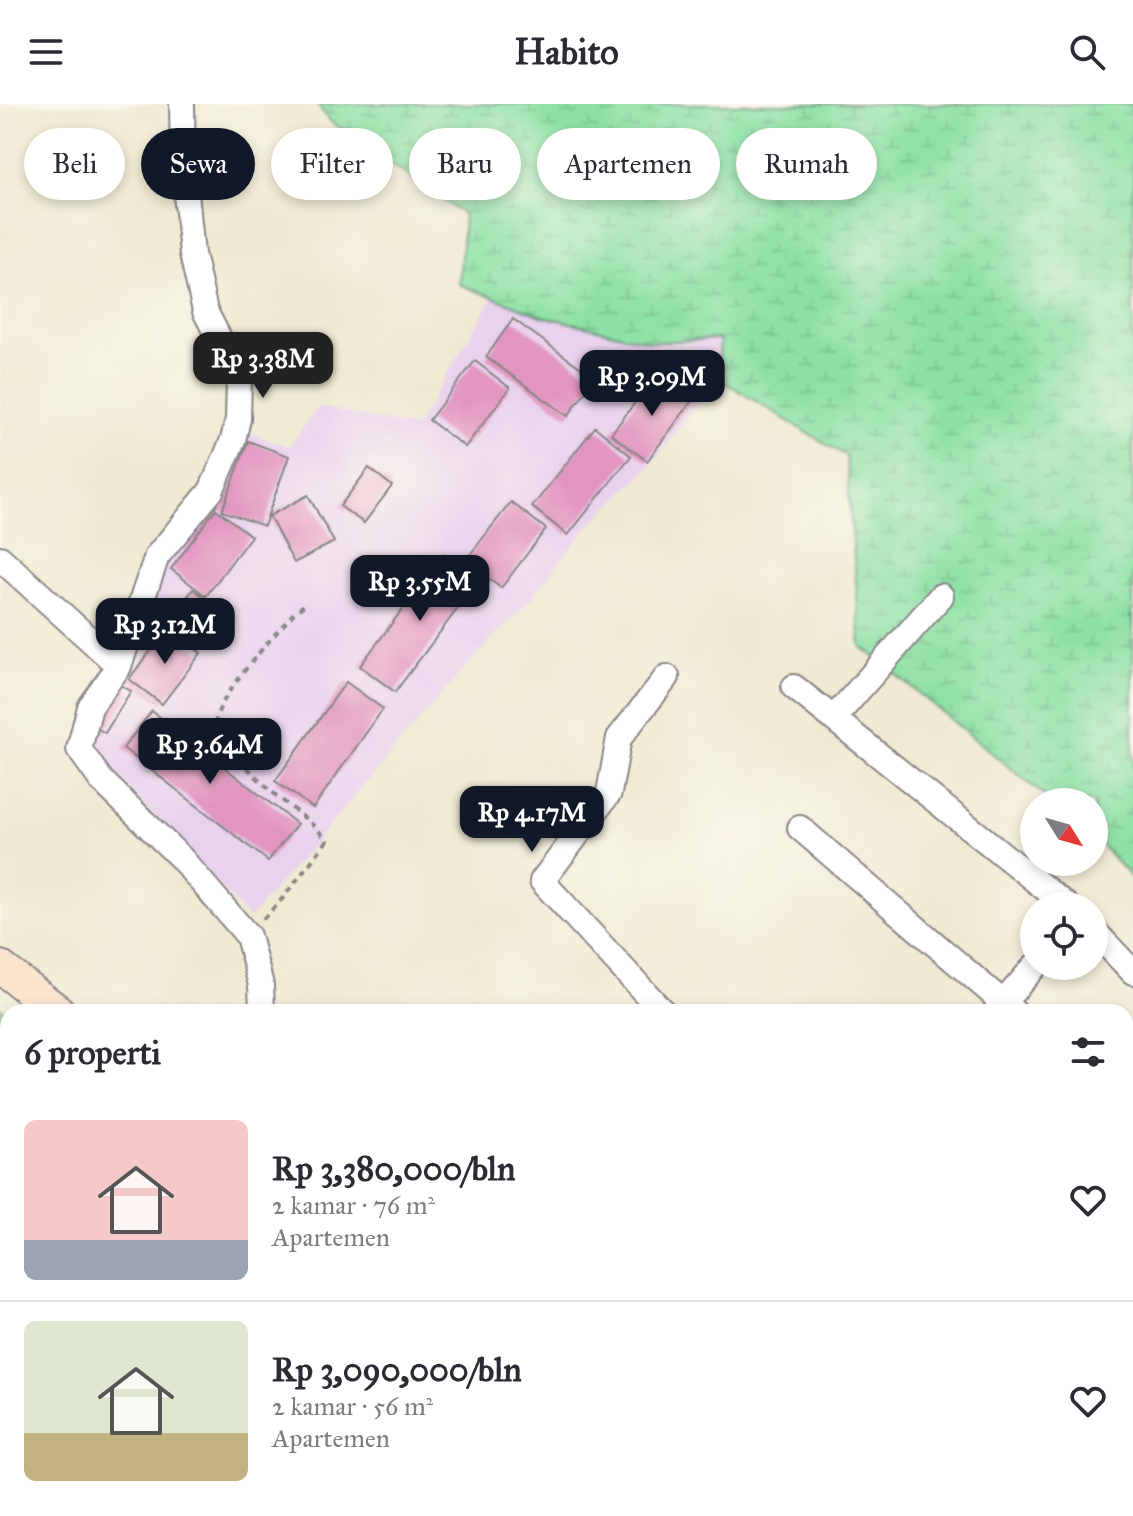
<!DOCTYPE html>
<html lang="id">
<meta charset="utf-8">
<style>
body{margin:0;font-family:"IM FELL Great Primer",serif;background:#f7f7f7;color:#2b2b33;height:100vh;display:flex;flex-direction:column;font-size:30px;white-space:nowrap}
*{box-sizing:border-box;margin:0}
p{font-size:26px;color:#7c7c81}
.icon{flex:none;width:44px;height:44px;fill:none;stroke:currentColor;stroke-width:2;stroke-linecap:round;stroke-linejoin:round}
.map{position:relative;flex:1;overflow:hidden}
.panel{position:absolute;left:0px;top:900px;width:1134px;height:512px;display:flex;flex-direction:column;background:#fff;border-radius:24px 24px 0 0;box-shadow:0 4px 12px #0003}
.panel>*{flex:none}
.hud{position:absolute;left:24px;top:24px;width:1086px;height:72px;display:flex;gap:16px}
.needle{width:52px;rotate:127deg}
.controls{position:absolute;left:1020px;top:684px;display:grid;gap:16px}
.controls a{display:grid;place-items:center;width:88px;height:88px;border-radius:50%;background:#fff;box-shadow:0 4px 12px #0003;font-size:40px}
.price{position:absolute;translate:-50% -68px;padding:0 18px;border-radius:16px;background:#111827;color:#fff;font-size:26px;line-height:52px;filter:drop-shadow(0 2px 4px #0008)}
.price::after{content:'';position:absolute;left:50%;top:48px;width:24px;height:18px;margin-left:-12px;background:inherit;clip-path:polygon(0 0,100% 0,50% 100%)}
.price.current{background:#222;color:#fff}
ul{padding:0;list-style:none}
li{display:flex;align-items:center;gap:24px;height:200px;padding:0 24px}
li+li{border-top:2px solid #e1e1e2}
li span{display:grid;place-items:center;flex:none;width:224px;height:160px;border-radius:12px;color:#555}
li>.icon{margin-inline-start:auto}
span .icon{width:96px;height:96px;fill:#fffc;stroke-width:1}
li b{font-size:34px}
h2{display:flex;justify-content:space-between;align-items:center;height:96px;padding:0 24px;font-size:34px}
.tag{padding:0 28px;border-radius:36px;background:#fff;box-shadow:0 4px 12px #0003;font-size:28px;line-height:72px}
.tag.current{background:#111827;color:#fff}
header{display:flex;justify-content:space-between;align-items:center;height:104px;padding:0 24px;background:#fff;font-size:36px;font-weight:700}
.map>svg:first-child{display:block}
.built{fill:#e9d2ee}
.wetland{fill:url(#wetland-marsh);stroke:#578270;stroke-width:2}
.building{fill:#e295bf}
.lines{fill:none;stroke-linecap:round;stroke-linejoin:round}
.street-casing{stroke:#888686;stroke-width:28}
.secondary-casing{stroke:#888686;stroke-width:36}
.path{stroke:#888686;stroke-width:4;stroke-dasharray:6 6;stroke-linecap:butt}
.street{stroke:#fff;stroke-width:24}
.secondary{stroke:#fbe5cf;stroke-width:32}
</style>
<header><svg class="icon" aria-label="menu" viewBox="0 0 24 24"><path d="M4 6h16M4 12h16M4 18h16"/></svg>Habito<svg class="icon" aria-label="search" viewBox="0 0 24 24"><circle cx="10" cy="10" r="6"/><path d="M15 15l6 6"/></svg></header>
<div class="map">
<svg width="1133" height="1412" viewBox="0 0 1133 1412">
<defs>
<pattern id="wetland-marsh" width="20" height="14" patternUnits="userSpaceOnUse" patternTransform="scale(2)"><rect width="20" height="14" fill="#8ce1a4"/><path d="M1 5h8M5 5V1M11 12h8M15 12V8" fill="none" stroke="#78c18e"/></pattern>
</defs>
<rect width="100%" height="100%" fill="#fbf7ec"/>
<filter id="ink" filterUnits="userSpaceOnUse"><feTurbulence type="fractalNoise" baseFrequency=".0125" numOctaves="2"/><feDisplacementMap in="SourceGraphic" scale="16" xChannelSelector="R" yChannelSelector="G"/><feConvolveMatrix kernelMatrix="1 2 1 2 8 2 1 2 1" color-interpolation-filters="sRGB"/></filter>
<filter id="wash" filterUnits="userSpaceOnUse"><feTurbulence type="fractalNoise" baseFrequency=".006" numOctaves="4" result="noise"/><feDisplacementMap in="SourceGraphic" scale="32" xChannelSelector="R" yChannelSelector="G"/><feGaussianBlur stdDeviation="1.8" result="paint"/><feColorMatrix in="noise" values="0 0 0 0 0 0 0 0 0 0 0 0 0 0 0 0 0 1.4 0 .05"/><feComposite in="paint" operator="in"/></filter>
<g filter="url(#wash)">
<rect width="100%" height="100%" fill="#efead1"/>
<!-- built -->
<path class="built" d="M493,193l49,19 110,26 68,-3 -2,39 -66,86 -69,69 -57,71 -62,65 -215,250 -161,-174 9,-36 70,-148 80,-130 42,16 29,-40 97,21z"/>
<!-- wetland -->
<g class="wetland">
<path d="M317,0h816v776l-39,-43v-35h-42l-191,-156 -15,-190 -128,-78 2,-39 -68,3 -110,-26 -83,-32 5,-69 -134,-94z"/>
<path d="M0,903l8,7v494h270l6,8h-284z"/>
</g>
<g id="blocks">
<!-- building -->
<g class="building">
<path d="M513,215l82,59 -27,38 -82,-59z"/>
<path d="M475,257l35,27 -45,59 -36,-27z"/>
<path d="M657,270l35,27 -45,60 -36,-27z"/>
<path d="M595,323l36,29 -63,79 -36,-28z"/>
<path d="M248,337l41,15 -25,70 -42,-15z"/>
<path d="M369,364l23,18 -28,37 -24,-17z"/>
<path d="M308,391l26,47 -40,21 -25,-47z"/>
<path d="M511,398l35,27 -45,59 -36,-27z"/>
<path d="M216,405l35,27 -45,60 -35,-27z"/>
<path d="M444,450l35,26 -84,112 -35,-26z"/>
<path d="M193,485l34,25 -23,33 -34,-25z"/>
<path d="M168,524l33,25 -39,51 -33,-25z"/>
<path d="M346,578l37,27 -70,99 -38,-27z"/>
<path d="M119,580l12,7 -26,42 -12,-7z"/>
<path d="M152,607l145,113 -29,37 -145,-113z"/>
</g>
</g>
</g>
<g filter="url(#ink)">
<use href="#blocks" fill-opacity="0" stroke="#888686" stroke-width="2"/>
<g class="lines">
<!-- street casing -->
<g class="street-casing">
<g id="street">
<path d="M182,0l1,59 9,91 13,57 34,66 -1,42 -5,21 -22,51 -54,65 -38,110 -29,41 -11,42 22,31 80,78 67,78 13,49 1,27"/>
<path d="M0,454l119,108"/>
<path d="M794,583l273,219"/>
<path d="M834,614l107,-122"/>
<path d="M800,724l214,184"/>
<path d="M1094,827l39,41"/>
<path d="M663,908l-121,-131 67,-88 10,-55 48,-61"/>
<path d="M995,908l40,-46"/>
<path d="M287,1404l7,8"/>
<path d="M139,1412l9,-8"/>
<path d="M1004,1412l4,-8"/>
</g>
</g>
<!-- secondary casing -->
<g class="secondary-casing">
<g id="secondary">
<path d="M0,863l59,45"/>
<path d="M1126,1243l7,5"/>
</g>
</g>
<!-- path -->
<path class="path" d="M263,815l20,-21 44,-57c-13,-19 -33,-30 -50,-45 -12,-9 -57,-55 -61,-68 -8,-23 61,-95 77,-114l11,-9"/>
<!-- street -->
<use href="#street" class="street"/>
<!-- secondary -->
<use href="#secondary" class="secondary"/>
</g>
</g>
</svg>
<div class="controls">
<a><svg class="needle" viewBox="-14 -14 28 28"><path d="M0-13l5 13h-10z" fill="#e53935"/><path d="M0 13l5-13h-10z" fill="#7c7c81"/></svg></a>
<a><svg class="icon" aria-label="locate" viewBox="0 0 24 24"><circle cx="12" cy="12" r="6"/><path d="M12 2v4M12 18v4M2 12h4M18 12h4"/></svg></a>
</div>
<b class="price current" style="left:263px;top:296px">Rp 3.38M</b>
<b class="price" style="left:652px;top:314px">Rp 3.09M</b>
<b class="price" style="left:420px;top:519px">Rp 3.55M</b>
<b class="price" style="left:165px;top:562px">Rp 3.12M</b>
<b class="price" style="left:210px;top:682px">Rp 3.64M</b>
<b class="price" style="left:532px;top:750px">Rp 4.17M</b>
<div class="hud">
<a class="tag">Beli</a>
<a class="tag current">Sewa</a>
<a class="tag">Filter</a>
<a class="tag">Baru</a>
<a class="tag">Apartemen</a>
<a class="tag">Rumah</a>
</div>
<section class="panel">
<h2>6 properti<svg class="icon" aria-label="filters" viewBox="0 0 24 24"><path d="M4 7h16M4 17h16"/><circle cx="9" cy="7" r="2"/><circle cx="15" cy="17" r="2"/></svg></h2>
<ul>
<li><span style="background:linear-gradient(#f6c9c9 75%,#9aa5b1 0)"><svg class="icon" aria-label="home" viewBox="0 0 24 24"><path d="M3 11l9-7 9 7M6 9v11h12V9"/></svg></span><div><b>Rp 3,380,000/bln</b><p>2 kamar · 76 m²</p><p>Apartemen</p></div><svg class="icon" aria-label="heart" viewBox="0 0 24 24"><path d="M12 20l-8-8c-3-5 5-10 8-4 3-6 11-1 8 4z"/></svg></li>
<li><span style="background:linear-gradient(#dfe7d0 70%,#c2b280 0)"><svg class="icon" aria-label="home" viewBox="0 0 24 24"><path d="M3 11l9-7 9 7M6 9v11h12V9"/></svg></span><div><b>Rp 3,090,000/bln</b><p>2 kamar · 56 m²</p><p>Apartemen</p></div><svg class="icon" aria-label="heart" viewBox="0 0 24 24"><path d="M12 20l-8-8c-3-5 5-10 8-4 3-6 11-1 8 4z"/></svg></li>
</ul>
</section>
</div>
